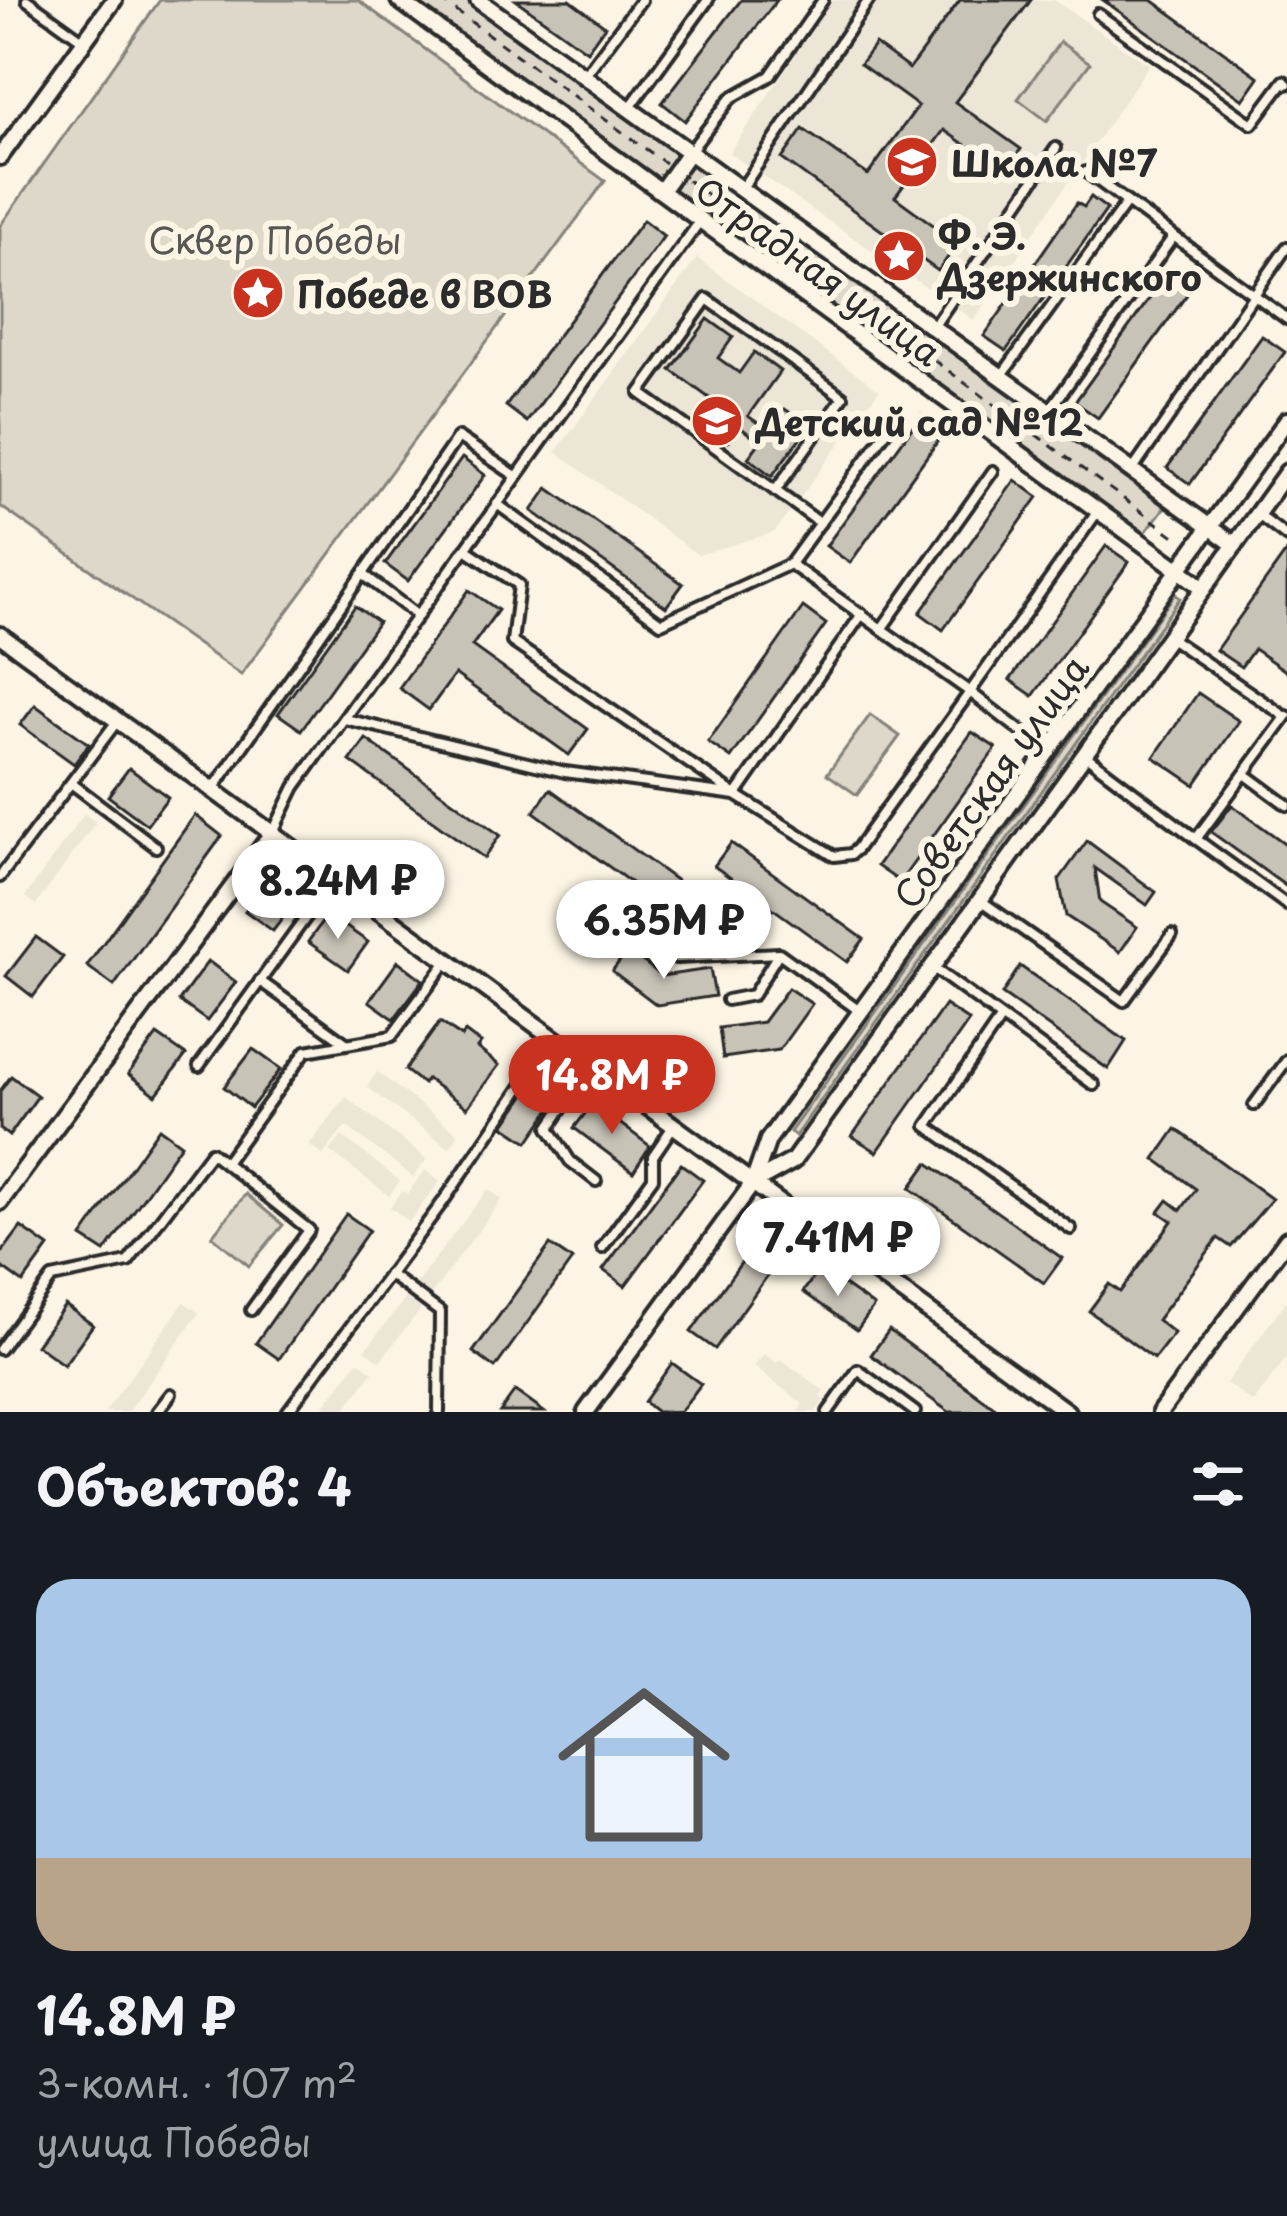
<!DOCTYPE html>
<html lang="ru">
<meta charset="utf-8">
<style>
body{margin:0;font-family:"Playpen Sans",sans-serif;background:#20242c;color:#f1f3f6;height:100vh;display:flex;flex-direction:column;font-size:45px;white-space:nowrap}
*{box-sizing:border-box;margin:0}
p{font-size:39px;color:#9ea1a6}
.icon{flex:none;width:66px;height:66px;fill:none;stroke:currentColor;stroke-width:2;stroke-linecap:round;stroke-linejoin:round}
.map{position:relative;height:1412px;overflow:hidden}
.details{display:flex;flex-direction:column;background:#171b24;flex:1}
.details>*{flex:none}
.price{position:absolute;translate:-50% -102px;padding:0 27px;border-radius:42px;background:#fff;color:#222;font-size:39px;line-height:78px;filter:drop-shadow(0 3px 6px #0008)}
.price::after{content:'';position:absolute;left:50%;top:72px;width:36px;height:27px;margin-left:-18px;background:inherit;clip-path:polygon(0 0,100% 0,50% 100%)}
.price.current{background:#c8321e;color:#fff}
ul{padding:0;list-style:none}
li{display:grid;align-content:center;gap:24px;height:636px;padding:0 36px}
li+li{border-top:3px solid #363941}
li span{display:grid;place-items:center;height:372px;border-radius:36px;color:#555}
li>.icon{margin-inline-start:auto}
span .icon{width:216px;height:216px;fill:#fffc;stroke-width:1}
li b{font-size:51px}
h2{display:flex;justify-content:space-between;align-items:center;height:144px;padding:0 36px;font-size:51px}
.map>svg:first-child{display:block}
.built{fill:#ece6d7}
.green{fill:#ded8ca;stroke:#84827a;stroke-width:3}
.building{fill:#c8c3b7;stroke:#2b2b2b;stroke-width:3}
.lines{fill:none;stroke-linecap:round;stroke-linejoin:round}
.lane-casing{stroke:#2b2b2b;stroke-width:16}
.street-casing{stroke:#2b2b2b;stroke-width:22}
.path{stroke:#2b2b2b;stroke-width:3;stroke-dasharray:9 9;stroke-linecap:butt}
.lane{stroke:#fcf5e5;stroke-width:8}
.street{stroke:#fcf5e5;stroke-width:14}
.labels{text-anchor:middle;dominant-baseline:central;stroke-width:12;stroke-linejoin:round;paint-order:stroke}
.poi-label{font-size:36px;font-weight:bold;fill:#2b2b2b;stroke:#fcf5e5;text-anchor:start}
.park-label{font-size:36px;fill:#585653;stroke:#fcf5e5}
.street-label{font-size:36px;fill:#2b2b2b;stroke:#fcf5e5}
</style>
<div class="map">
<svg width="1287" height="1412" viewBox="0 0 1287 1412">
<rect width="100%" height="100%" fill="#fcf5e5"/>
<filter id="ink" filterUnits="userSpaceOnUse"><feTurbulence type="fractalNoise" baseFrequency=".00833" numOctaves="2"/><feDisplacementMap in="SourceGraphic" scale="24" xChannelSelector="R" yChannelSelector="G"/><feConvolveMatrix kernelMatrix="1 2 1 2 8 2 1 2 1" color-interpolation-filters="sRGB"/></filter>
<g filter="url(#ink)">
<!-- built -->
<g class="built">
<path d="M833,0h221l95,65 -175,255 -245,-167z"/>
<path d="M697,258l182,132 -104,142 -77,23 -142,-103z"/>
<path d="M84,814l12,8 -60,83 -11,-8z"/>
<path d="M377,1072l82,62 -10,14 -82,-61z"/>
<path d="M346,1097l81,62 -14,18 -67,-51 -23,29 -14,-10z"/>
<path d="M342,1136l58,45 -11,15 -59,-45z"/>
<path d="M425,1170l15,11 -31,41 -19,-15 12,-16 5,3z"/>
<path d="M488,1189l14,10 -72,97 -15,-11z"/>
<path d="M406,1298l15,11 -41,52 -15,-11z"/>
<path d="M1287,1300v57l-34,46 -27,-20z"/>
<path d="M184,1302l15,11 -71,99h-23z"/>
<path d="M764,1354l13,9 4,-4 43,32 -4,6 4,3 -9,12h-17l5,-8 -49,-37z"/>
<path d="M358,1361l15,11 -30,40h-11l-8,-6z"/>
</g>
<!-- green -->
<g class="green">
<path d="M160,0h198l247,181 -364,494 -241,-169v-280z"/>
<path d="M411,0h55l699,507 -20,26z"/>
<path d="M1060,42l30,21 -43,58 -29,-22z"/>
<path d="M1175,594l5,4 -385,538 -5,-4z"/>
<path d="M870,715l30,21 -43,59 -30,-21z"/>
<path d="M246,1194l37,31 -34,41 -37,-30z"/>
</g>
<!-- building -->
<g class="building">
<path d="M516,0h54l35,26 -18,25z"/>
<path d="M741,0h36l-92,121 -23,-18z"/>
<path d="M960,0h71l-76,102 66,47 -17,23 -60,-42 -49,67 63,46 -20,28 -156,-112 21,-30 65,46 50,-69 -58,-42 15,-20 34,25z"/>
<path d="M1103,0h49l107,77 -16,23z"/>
<path d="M1091,197l16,12 -101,142 -22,-15 93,-133 7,4z"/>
<path d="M643,220l21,16 -137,186 -21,-16z"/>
<path d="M1170,270l23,16 -95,132 -23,-16z"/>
<path d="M708,319l25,18 -15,21 21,15 15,-21 26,19 -32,45 21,15 16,-22 24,17 -37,50 -24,-18 12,-16 -20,-15 -12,15 -26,-19 14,-20 -45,-33z"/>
<path d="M1262,336l23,16 -95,132 -23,-16z"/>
<path d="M922,414l23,17 -95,132 -24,-17z"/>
<path d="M462,458l23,17 -77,106 -23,-17z"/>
<path d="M1015,480l23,17 -95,133 -23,-17z"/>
<path d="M548,488l135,96 -17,23 -134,-96z"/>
<path d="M1106,546l23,16 -96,134 -23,-16z"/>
<path d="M1287,551v121l-33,-23 -13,18 -25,-17z"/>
<path d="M469,590l29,20 -26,36 116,83 -19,26 -114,-81 -26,36 -30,-22z"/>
<path d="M355,606l23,16 -77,108 -23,-16z"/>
<path d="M803,607l23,17 -95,134 -23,-16z"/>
<path d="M1198,693l41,28 -44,64 -41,-28z"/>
<path d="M35,705l54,39 -15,20 -54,-39z"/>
<path d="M972,732l24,16 -96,134 -23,-16z"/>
<path d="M366,739l134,96 -16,23 -134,-97z"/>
<path d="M129,768l39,29 -21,28 -39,-29z"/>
<path d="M550,789l131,95 -17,23 -130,-95z"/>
<path d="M1232,805l55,40v42l-76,-55z"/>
<path d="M195,815l27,21 -108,150 -27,-20z"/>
<path d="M1087,841l69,51 -9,13 -52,-37 5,34 37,25 -17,25 -54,-36 -7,-36z"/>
<path d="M731,843l133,96 -17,23 -133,-96z"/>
<path d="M273,872l29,20 -29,39 -28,-20z"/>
<path d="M328,914l40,28 -20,28 -40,-28z"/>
<path d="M36,937l27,20 -30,40 -27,-21z"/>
<path d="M628,950l34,26 48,-7 5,27 -58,9 -45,-34z"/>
<path d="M208,961l28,21 -29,39 -28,-20z"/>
<path d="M398,961l25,19 -29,39 -25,-18z"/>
<path d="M1020,966l106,75 -18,28 -106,-75z"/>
<path d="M788,988l24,16 -33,46 -56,8 -4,-30 44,-6z"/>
<path d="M945,1005l24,16 -92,131 -25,-16z"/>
<path d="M440,1022l22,15 3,-5 8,6 8,5 -4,5 22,17 -32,43 -40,-29 -4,5 -18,-14z"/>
<path d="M157,1035l29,20 -30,40 -28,-21z"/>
<path d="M253,1049l28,20 -30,39 -27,-21z"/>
<path d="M544,1068l24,16 -40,58 -24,-16z"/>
<path d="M11,1076l27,20 -29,40 -9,-7v-38z"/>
<path d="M593,1103l57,43 -17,26 -59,-44z"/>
<path d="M159,1128l22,16 -76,108 -23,-15z"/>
<path d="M1176,1129l96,70 -41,48 -13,-9 -61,82 17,13 -20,26 -65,-48 20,-27 11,8 52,-71 -13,-9 9,-12 13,10 15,-21 -41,-30z"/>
<path d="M928,1163l134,95 -18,25 -134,-95z"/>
<path d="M681,1164l22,16 -78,106 -22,-16z"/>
<path d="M346,1214l23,16 -90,129 -23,-16z"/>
<path d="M21,1227l28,20 -26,36 -23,-17v-11z"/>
<path d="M762,1234l23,17 -70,98 -24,-17z"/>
<path d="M550,1245l22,15 -77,108 -22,-16z"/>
<path d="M820,1268l54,38 -17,24 -54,-38z"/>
<path d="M65,1305l28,20 -29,40 -28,-20z"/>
<path d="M889,1330l112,82h-52l-78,-57z"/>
<path d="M672,1363l29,21 -21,28h-23l-13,-10z"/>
<path d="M515,1391l29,21h-44z"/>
</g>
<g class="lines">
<!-- lane casing -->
<g class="lane-casing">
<g id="lane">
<path d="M27,0l57,41"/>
<path d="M1098,14l154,110 32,-43 3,3"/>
<path d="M585,75l56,-75"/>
<path d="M629,109l79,-109"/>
<path d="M690,151l41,-53 39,-22 53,-76"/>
<path d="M1086,172l201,147"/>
<path d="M742,188l127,-188"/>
<path d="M933,327l123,-179"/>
<path d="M1002,375l125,-173"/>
<path d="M1049,411l124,-174"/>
<path d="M1132,471l155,-224"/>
<path d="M775,491l68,-94 -136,-98 -67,94 180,130"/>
<path d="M497,504l164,119 129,-59 180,128 128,-181"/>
<path d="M1257,514l30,23"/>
<path d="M467,550l52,35 -7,57 224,153 126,-181"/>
<path d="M790,564l109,-150"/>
<path d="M364,575l54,41"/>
<path d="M882,628l111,-157"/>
<path d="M1170,638l116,79"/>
<path d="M345,719l220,53 171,23 98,61 17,-2 6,-5 113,-157 78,60"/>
<path d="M1086,756l110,83 91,-123"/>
<path d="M1245,774l42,31"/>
<path d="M71,783l85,64"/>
<path d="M214,788l244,-351 58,39"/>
<path d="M273,832l22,-45 405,-566"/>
<path d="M1196,839l91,66"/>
<path d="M0,877l118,-157"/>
<path d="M980,900l144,101 48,-66"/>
<path d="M644,934l32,24 103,-5 82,59"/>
<path d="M932,967l162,118"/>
<path d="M260,981l86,62"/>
<path d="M727,1000l26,-5 25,-41"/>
<path d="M1001,1018l-74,108 144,103"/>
<path d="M591,1065l-42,63 21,33 26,20"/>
<path d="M199,1066l113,-157"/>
<path d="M1254,1105l33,-45"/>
<path d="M602,1248l51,-70v-22l21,-31"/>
<path d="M389,1274l51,38 -1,100"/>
<path d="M251,1310l58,-80 -84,-67 81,-112 86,-15 56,-76"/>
<path d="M0,1349l52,-71 76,-16 83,-110 14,11"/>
<path d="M157,1412l14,-18"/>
<path d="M287,1412l158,-213 110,-162"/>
<path d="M828,1412l30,-42 57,42"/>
</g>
</g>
<!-- street casing -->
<g class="street-casing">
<g id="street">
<path d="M399,0l805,588"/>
<path d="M478,0l757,545"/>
<path d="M0,157l114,-157"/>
<path d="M661,191l28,-39"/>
<path d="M0,635l1067,777"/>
<path d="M753,1183l40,-22 494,-689"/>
<path d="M0,1202l273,-370"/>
<path d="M586,1412l167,-229 15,-43 519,-720"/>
<path d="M1160,1412l127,-173"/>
</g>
</g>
<!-- path -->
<g class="path">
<path d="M441,0l224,163"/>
<path d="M687,180l493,360"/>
</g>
<!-- lane -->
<use href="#lane" class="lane"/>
<!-- street -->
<use href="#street" class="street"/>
</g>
</g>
<!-- icons -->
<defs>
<g id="school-disc" transform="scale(2.7)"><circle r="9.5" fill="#c8321e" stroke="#fcf5e5"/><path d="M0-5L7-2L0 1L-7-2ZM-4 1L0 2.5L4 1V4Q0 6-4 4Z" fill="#fff"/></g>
<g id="sight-disc" transform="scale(2.7)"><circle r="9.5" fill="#c8321e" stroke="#fcf5e5"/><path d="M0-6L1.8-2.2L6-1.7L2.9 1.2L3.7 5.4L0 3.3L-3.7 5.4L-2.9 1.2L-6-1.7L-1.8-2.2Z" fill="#fff"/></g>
</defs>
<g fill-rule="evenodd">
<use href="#school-disc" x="912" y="162"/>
<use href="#sight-disc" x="899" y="256"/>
<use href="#sight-disc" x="258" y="293"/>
<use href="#school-disc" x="717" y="421"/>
</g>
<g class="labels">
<!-- poi labels -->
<g class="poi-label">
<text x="951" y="162">Школа №7</text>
<text x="938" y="235">Ф. Э.<tspan x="938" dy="41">Дзержинского</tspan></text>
<text x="297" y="293">Победе в ВОВ</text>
<text x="756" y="421">Детский сад №12</text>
</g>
<!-- park labels -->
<g class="park-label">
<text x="275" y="239">Сквер Победы</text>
</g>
<!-- street labels -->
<g class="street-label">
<text transform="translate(819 270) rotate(36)">Отрадная улица</text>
<text transform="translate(990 781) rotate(-54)">Советская улица</text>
</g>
</g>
</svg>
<b class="price" style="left:338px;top:942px">8.24M ₽</b>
<b class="price" style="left:664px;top:982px">6.35M ₽</b>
<b class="price current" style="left:612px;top:1137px">14.8M ₽</b>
<b class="price" style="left:838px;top:1299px">7.41M ₽</b>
</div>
<section class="details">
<h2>Объектов: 4<svg class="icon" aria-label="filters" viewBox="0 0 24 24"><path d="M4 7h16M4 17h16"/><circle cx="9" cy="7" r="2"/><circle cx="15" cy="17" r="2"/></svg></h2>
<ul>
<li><span style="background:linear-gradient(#a9c7e8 75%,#b9a48a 0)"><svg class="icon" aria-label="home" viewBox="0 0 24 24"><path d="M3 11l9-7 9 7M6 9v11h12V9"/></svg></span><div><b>14.8M ₽</b><p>3-комн. · 107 m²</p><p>улица Победы</p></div></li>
</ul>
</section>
